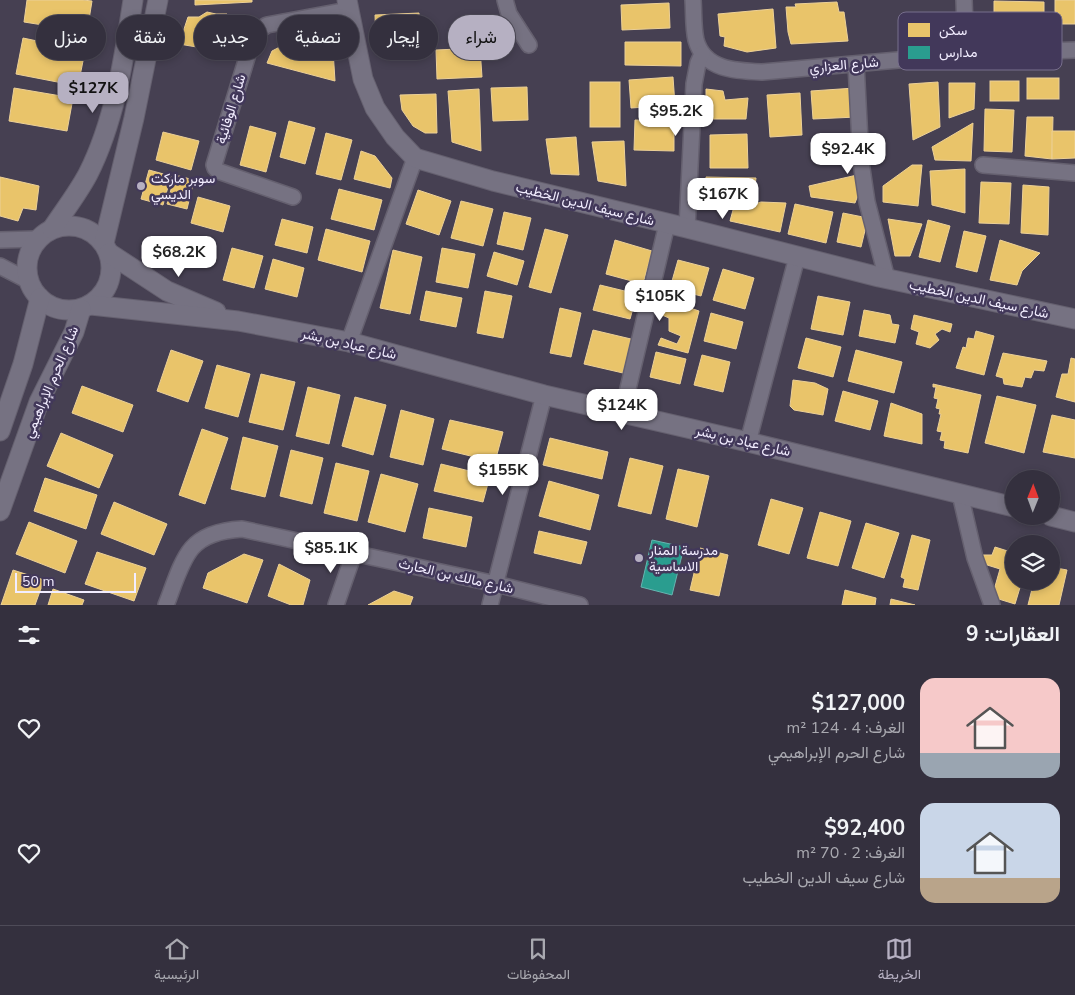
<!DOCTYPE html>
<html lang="ar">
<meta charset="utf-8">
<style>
body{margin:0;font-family:"Nunito Sans",Vazirmatn,sans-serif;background:#3f3c49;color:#f1f3f6;direction:rtl;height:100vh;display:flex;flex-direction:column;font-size:19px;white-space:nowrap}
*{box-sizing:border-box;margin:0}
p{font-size:16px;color:#a9a9b0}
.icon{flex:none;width:28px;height:28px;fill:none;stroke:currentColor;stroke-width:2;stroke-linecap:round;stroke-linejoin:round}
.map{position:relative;height:605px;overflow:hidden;direction:ltr}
.sheet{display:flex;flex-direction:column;background:#34303e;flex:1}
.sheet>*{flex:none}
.banner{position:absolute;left:15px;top:15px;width:500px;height:45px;direction:rtl;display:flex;gap:10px}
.needle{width:32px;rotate:1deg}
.fabs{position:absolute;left:1005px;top:470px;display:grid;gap:10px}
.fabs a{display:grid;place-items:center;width:55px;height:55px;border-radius:50%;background:#34303e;box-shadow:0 2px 8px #0003,0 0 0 1px #4e4b58;font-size:25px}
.scale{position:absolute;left:15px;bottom:12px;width:121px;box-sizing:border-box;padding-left:5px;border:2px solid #f2edff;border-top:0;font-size:14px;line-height:18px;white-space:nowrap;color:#f2edff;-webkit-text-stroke:4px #42385a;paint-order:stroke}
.price{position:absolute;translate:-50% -42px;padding:0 11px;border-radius:10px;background:#fff;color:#222;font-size:16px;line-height:32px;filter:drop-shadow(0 1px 2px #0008)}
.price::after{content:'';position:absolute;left:50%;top:30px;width:15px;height:11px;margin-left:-8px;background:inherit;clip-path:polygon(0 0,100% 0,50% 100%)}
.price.active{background:#b6b0c2;color:#111}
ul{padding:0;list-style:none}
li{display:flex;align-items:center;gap:15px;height:125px;padding:0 15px}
li span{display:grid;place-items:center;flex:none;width:140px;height:100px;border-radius:15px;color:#555}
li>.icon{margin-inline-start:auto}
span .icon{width:60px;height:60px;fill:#fffc;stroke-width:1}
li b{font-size:21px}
h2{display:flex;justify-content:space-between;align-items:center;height:60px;padding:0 15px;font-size:21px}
.chip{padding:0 18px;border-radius:22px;background:#34303e;box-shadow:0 2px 8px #0003,0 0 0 1px #4e4b58;font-size:18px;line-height:45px}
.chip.active{background:#b6b0c2;color:#111}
.menu{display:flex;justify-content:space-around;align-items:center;height:70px;border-top:1px solid #4e4b58;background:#34303e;font-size:14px;color:#a9a9b0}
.menu a{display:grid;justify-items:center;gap:2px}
.menu .active{color:#b6b0c2}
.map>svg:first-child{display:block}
.homes{fill:#e9c46a;stroke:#ecd097}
.schools{fill:#2a9d8f;stroke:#66b5b1}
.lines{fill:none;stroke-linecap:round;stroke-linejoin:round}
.minor-casing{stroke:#65606f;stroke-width:18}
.tertiary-casing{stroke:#65606f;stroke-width:21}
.minor{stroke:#767282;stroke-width:15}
.tertiary{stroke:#767282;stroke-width:19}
.poi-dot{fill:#b6b0c2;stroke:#42385a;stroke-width:2}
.labels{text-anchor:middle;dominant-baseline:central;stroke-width:5;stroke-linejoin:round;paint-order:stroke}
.street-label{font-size:14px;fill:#f2edff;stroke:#42385a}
.poi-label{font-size:14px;fill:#f2edff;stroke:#42385a;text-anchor:start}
.key{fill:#42385a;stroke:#776e8c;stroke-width:1}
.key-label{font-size:14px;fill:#f2edff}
</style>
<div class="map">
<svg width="1075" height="605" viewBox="0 0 1075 605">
<rect width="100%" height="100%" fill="#464052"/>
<!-- homes -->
<g class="homes">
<path d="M27,0h56l9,1 -5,31 -63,-10z"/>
<path d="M195,0h57v2l-57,3z"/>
<rect x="1055" y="0" width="20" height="24"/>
<path d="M994,1l50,1v30l-50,-11z"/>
<path d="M837,2l2,10h5l4,29 -57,3 -3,-12 -2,-25h10l-1,-3z"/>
<path d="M669,3l1,25 -48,2 -1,-25z"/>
<path d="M773,9l3,39 -29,4 -23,-6 1,-9 -5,-1 -2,-22z"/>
<path d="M207,12l9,2h11l-7,37 -41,-7 9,-27h11z"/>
<path d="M419,13l1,29 -44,2 -1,-29z"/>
<path d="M23,38l62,13 -7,35 -62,-12z"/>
<path d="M297,38l25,2 11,10 2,31 -68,-18 5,-12z"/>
<path d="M625,42h56v24l-56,-1z"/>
<path d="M480,48l2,29 -45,2 -1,-29z"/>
<path d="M673,77l2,28 -44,3 -2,-28z"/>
<rect x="1027" y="78" width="32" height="21"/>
<rect x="990" y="81" width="29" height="20"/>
<rect x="590" y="82" width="30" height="45"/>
<path d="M938,82l2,45 -27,13 -4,-56z"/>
<path d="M949,83h26l-1,26 -25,9z"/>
<path d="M527,87l1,33 -35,1 -2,-33z"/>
<path d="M14,88l59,10 -6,33 -58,-10z"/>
<path d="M855,88l2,29 -44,2 -2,-28z"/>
<path d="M479,89l2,62 -29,-9 -4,-51z"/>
<path d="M706,89l17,2 2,9 23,-2 -2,21h-40z"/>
<path d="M800,93l2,42 -32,2 -3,-42z"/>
<path d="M436,94l1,39h-12l-12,-7 -11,-16 -2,-15z"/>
<path d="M985,109l29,1 -2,42 -28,-1z"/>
<path d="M1027,117h26l-1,42 -27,-3z"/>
<path d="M635,120l39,1v30l-40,-1z"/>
<path d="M289,121l26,7 -10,36 -25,-7z"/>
<path d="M973,123l-2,38 -36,-1 -3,-13z"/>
<path d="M250,126l26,7 -10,39 -26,-7z"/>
<path d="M1052,131h23v27l-23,1z"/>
<path d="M163,132l36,9 -8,29 -35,-10z"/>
<path d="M326,133l26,7 -11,40 -25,-6z"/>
<path d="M747,134l1,34h-38v-33z"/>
<path d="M576,137l3,38 -28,-1 -5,-35z"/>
<path d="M624,141l2,45 -28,-5 -6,-39z"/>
<path d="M361,151l14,5 17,22 -2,10 -36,-9z"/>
<path d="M912,165h10l-4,41 -35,-4v-16z"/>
<path d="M965,169v44l-33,-8 -2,-34z"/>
<path d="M149,170l22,6 -8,29 -22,-6z"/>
<path d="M175,175l19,5 -7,29 -20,-5z"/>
<path d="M857,175l4,12 -6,16 -44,-6 -2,-11z"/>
<path d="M0,177l39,9 -3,24 -13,-2 -5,13 -18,-5z"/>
<path d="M706,177l50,1 -2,16h-24l-16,6h-8z"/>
<path d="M981,182l30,1 -2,41 -30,-1z"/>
<path d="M1023,185l26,2 -1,48 -27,-2z"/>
<path d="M339,189l43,11 -8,30 -43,-11z"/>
<path d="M418,190l33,11 -12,34 -33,-11z"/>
<path d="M198,197l32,9 -7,26 -32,-9z"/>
<path d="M461,201l32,8 -10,37 -32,-8z"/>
<path d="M761,202l25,1 -6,29 -50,-11 3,-11z"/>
<path d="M795,204l38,8 -7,31 -38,-9z"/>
<path d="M504,212l27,6 -8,32 -26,-6z"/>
<path d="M843,213l25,5 -7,29 -24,-5z"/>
<path d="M282,219l31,8 -6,26 -32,-8z"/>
<path d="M888,219l34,5 -12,32h-15z"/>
<path d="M928,220l22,6 -10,36 -21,-5z"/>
<path d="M326,229l44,12 -8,31 -44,-12z"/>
<path d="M545,229l23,6 -17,58 -22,-6z"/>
<path d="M964,231l22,5 -9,36 -21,-5z"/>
<path d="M615,240l37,11 -9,33 -37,-10z"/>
<path d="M1000,240l40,13 -18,18 -5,14 -27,-5z"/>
<path d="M232,248l31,8 -9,32 -31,-8z"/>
<path d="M442,248l33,6 -7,34 -32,-6z"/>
<path d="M393,250l29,7 -12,57 -30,-6z"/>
<path d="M494,252l30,9 -7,24 -30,-9z"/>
<path d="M273,259l31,9 -7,29 -32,-8z"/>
<path d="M678,260l31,8 -8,28 -31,-8z"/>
<path d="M723,269l31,9 -9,31 -32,-9z"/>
<path d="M600,285l37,9 -7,25 -37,-9z"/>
<path d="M426,291l36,7 -6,29 -36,-7z"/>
<path d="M485,291l27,5 -9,42 -26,-5z"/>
<path d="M818,296l32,6 -7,33 -32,-6z"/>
<path d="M667,300l32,11 -11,42 -30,-8 3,-7 16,6 4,-8 -12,-5v-13l-7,-3z"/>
<path d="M560,308l21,5 -10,44 -21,-4z"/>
<path d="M864,310l26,5 2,9 7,1 -4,18 -36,-7z"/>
<path d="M711,313l32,9 -7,27 -32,-8z"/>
<path d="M914,315l38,9 -2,8 -8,-3 -7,5 4,6 -9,8 -14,-4 3,-12 -8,-3z"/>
<path d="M593,330l38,9 -8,34 -39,-9z"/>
<path d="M976,331l18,5 -10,39 -28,-7 7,-21 3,1 2,-10 6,1z"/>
<path d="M806,338l35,9 -8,30 -35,-9z"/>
<path d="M171,350l32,11 -15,41 -31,-11z"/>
<path d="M856,350l46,12 -8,31 -46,-12z"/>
<path d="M656,352l30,7 -6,25 -30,-7z"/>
<path d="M1003,353l44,8 -3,10 -10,-1 -3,8 -6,-1 -3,10 -18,-3 -1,-6 -7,-2z"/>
<path d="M702,355l28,7 -7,30 -29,-7z"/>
<path d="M1071,358l4,1v43l-19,-5 6,-23h6z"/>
<path d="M217,365l33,9 -12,43 -33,-9z"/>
<path d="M261,374l34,8 -12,48 -34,-8z"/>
<path d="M793,380l22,3 13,6 -5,26 -29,-5 -4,-4z"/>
<path d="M933,384l48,11 -13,58 -24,-5 1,-7 -5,-1 2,-8 -5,-1 4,-17h-2l1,-5 -4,-1 2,-9 -4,-1 2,-11h-3z"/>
<path d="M82,386l51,19 -10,27 -51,-19z"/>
<path d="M308,387l32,8 -11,49 -33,-8z"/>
<path d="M843,391l35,10 -8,29 -35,-9z"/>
<path d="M997,396l39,9 -12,48 -39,-10z"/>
<path d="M355,397l31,8 -13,50 -31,-9z"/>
<path d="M891,403l31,11v30l-38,-8z"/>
<path d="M401,410l33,9 -11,46 -33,-8z"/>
<path d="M1052,415l23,5v38l-32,-6z"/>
<path d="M450,420l53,12 -8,30 -53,-13z"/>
<path d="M202,429l26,9 -23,66 -26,-9z"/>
<path d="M61,433l52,22 -14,33 -52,-22z"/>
<path d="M243,437l35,9 -13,51 -34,-8z"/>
<path d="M550,438l58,14 -6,27 -59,-14z"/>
<path d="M291,450l32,8 -11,46 -32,-8z"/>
<path d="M630,458l33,8 -12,48 -33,-8z"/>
<path d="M336,463l33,8 -12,50 -33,-8z"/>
<path d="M441,464l49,12 -7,26 -49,-11z"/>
<path d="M678,469l31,7 -12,51 -31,-8z"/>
<path d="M381,474l37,10 -13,48 -37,-10z"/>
<path d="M45,478l52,17 -11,34 -52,-18z"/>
<path d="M549,481l50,14 -9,35 -51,-14z"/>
<path d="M771,499l32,9 -14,46 -31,-9z"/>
<path d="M114,502l53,22 -13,31 -53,-21z"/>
<path d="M429,508l43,9 -6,30 -43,-9z"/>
<path d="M820,512l31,9 -13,45 -31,-8z"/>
<path d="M29,522l48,19 -12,32 -49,-19z"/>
<path d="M866,523l33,10 -15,45 -32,-10z"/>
<path d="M539,531l48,11 -6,22 -47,-11z"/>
<path d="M912,535l18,5 -12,50 -15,-3 2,-8 -4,-2z"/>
<path d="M995,547l19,6v28h8l-7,23 -23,-7 8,-28 -16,-5 -3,-9h11z"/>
<path d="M700,548l28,7 -9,41 -29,-6z"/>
<path d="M97,552l49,16 -12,33 -49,-17z"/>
<path d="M244,554l19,6 -16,43 -44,-15 5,-15z"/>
<path d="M279,564l31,16 -7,25h-12l-23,-9z"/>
<path d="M1051,567l16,3 -8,35h-31l6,-24h17z"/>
<path d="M13,570l31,10 -9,25h-34z"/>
<path d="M53,589l31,11 -2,5h-34z"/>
<path d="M845,590l31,8 -1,7h-33z"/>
<path d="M394,591l19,6 -3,8h-42z"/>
<path d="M891,599l24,6h-25z"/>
</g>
<!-- schools -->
<path class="schools" d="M652,540l32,7 -12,48 -31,-8z"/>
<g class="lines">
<!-- minor casing -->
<g class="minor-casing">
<g id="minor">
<path d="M505,0l4,14 20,31"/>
<path d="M693,0c1,13 0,27 3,40 8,30 40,31 66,32l204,-18 109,-4"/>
<path d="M964,0l2,54"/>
<path d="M856,64l5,98 6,40 20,77"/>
<path d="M983,165l92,8"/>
<path d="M293,197l-75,-26 -3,-3 -1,-3 39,-127 6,-8 8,-5 81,-15"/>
<path d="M687,228l7,-144 4,-21 4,-9"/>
<path d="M0,240l37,-1"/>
<path d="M0,266l29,15"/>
<path d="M349,342l66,-184"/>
<path d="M622,414l45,-190"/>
<path d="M748,442l49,-185"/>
<path d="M960,494l15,64 17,47"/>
<path d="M166,605c7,-17 14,-43 26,-57 12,-14 33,-18 50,-19l254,55 84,21"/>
<path d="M336,605l18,-52"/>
<path d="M490,605l54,-210"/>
</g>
</g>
<!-- tertiary casing -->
<g class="tertiary-casing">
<g id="tertiary">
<path d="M347,0l16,79 12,29 20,29 20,21 78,23 194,47 192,49 196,42"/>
<circle cx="69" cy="268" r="42"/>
<path d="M52,229c12,-18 26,-36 36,-55 27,-53 36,-116 45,-174"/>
<path d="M104,243l30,-125 24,-118"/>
<path d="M109,253l58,38 49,21"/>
<path d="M91,305l147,16 111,21 195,53 204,47 266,65"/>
<path d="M0,431l23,-67 17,-66"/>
<path d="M0,511l39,-109 35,-70 7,-23"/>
<path d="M1051,516l24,6"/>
</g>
</g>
<!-- minor -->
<use href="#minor" class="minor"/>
<!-- tertiary -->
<use href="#tertiary" class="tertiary"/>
</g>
<!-- markers -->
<g class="poi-dot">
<circle cx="141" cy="186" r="5"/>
<circle cx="639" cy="558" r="5"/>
</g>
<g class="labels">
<!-- street labels -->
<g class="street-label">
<text transform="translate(844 65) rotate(-5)">شارع العزاري</text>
<text transform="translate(231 109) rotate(-73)">شارع الوفائية</text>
<text transform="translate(585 204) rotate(14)">شارع سيف الدين الخطيب</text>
<text transform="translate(979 299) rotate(12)">شارع سيف الدين الخطيب</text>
<text transform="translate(349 344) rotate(13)">شارع عباد بن بشر</text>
<text transform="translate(51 382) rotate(-67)">شارع الحرم الإبراهيمي</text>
<text transform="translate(743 441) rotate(13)">شارع عباد بن بشر</text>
<text transform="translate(456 576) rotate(13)">شارع مالك بن الحارث</text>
</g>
<!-- poi labels -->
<g class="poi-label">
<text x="151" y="178">سوبر ماركت<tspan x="151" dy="16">الديسي</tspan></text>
<text x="649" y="550">مدرسة المنار<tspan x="649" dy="16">الاساسية</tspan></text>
</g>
</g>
<!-- legend -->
<rect x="898" y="12" width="164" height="58" rx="8" class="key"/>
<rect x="908" y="23" width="22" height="14" fill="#e9c46a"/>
<rect x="908" y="46" width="22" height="13" fill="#2a9d8f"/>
<g class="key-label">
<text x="939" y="35">سكن</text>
<text x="939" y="57">مدارس</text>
</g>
</svg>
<div class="fabs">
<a><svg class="needle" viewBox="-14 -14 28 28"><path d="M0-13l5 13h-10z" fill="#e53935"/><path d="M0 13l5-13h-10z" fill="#a9a9b0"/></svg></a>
<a><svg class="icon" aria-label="layers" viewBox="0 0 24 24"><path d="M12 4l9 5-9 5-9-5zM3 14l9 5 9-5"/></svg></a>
</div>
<div class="scale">50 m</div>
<b class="price active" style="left:93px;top:114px">$127K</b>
<b class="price" style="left:676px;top:137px">$95.2K</b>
<b class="price" style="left:848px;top:175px">$92.4K</b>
<b class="price" style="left:723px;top:220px">$167K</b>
<b class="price" style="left:179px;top:278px">$68.2K</b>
<b class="price" style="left:660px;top:322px">$105K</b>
<b class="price" style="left:622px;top:431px">$124K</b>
<b class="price" style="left:503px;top:496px">$155K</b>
<b class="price" style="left:331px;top:574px">$85.1K</b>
<div class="banner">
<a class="chip active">شراء</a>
<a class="chip">إيجار</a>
<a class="chip">تصفية</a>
<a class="chip">جديد</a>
<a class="chip">شقة</a>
<a class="chip">منزل</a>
</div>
</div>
<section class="sheet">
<h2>العقارات: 9<svg class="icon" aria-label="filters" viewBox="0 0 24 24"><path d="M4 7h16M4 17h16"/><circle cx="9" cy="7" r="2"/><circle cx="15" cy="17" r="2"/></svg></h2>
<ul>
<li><span style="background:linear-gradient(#f6c9c9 75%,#9aa5b1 0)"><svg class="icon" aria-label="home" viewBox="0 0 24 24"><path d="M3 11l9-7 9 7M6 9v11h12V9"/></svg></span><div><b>$127,000</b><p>الغرف: 4 · 124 m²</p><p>شارع الحرم الإبراهيمي</p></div><svg class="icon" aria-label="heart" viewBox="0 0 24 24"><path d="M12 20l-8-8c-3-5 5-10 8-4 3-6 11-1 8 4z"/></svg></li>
<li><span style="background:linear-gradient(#c9d6e8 75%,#b9a48a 0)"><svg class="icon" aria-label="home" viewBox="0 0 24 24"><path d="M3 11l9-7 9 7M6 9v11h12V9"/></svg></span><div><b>$92,400</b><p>الغرف: 2 · 70 m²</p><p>شارع سيف الدين الخطيب</p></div><svg class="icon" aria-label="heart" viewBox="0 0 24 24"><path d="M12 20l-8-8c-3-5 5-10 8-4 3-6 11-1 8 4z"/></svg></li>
</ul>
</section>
<nav class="menu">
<a class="active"><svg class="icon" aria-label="map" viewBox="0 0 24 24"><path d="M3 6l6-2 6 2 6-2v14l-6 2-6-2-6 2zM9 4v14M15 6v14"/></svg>الخريطة</a>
<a><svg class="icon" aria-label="saved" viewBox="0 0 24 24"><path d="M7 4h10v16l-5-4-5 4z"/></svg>المحفوظات</a>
<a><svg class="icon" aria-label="home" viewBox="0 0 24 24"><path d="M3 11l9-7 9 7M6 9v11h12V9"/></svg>الرئيسية</a>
</nav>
